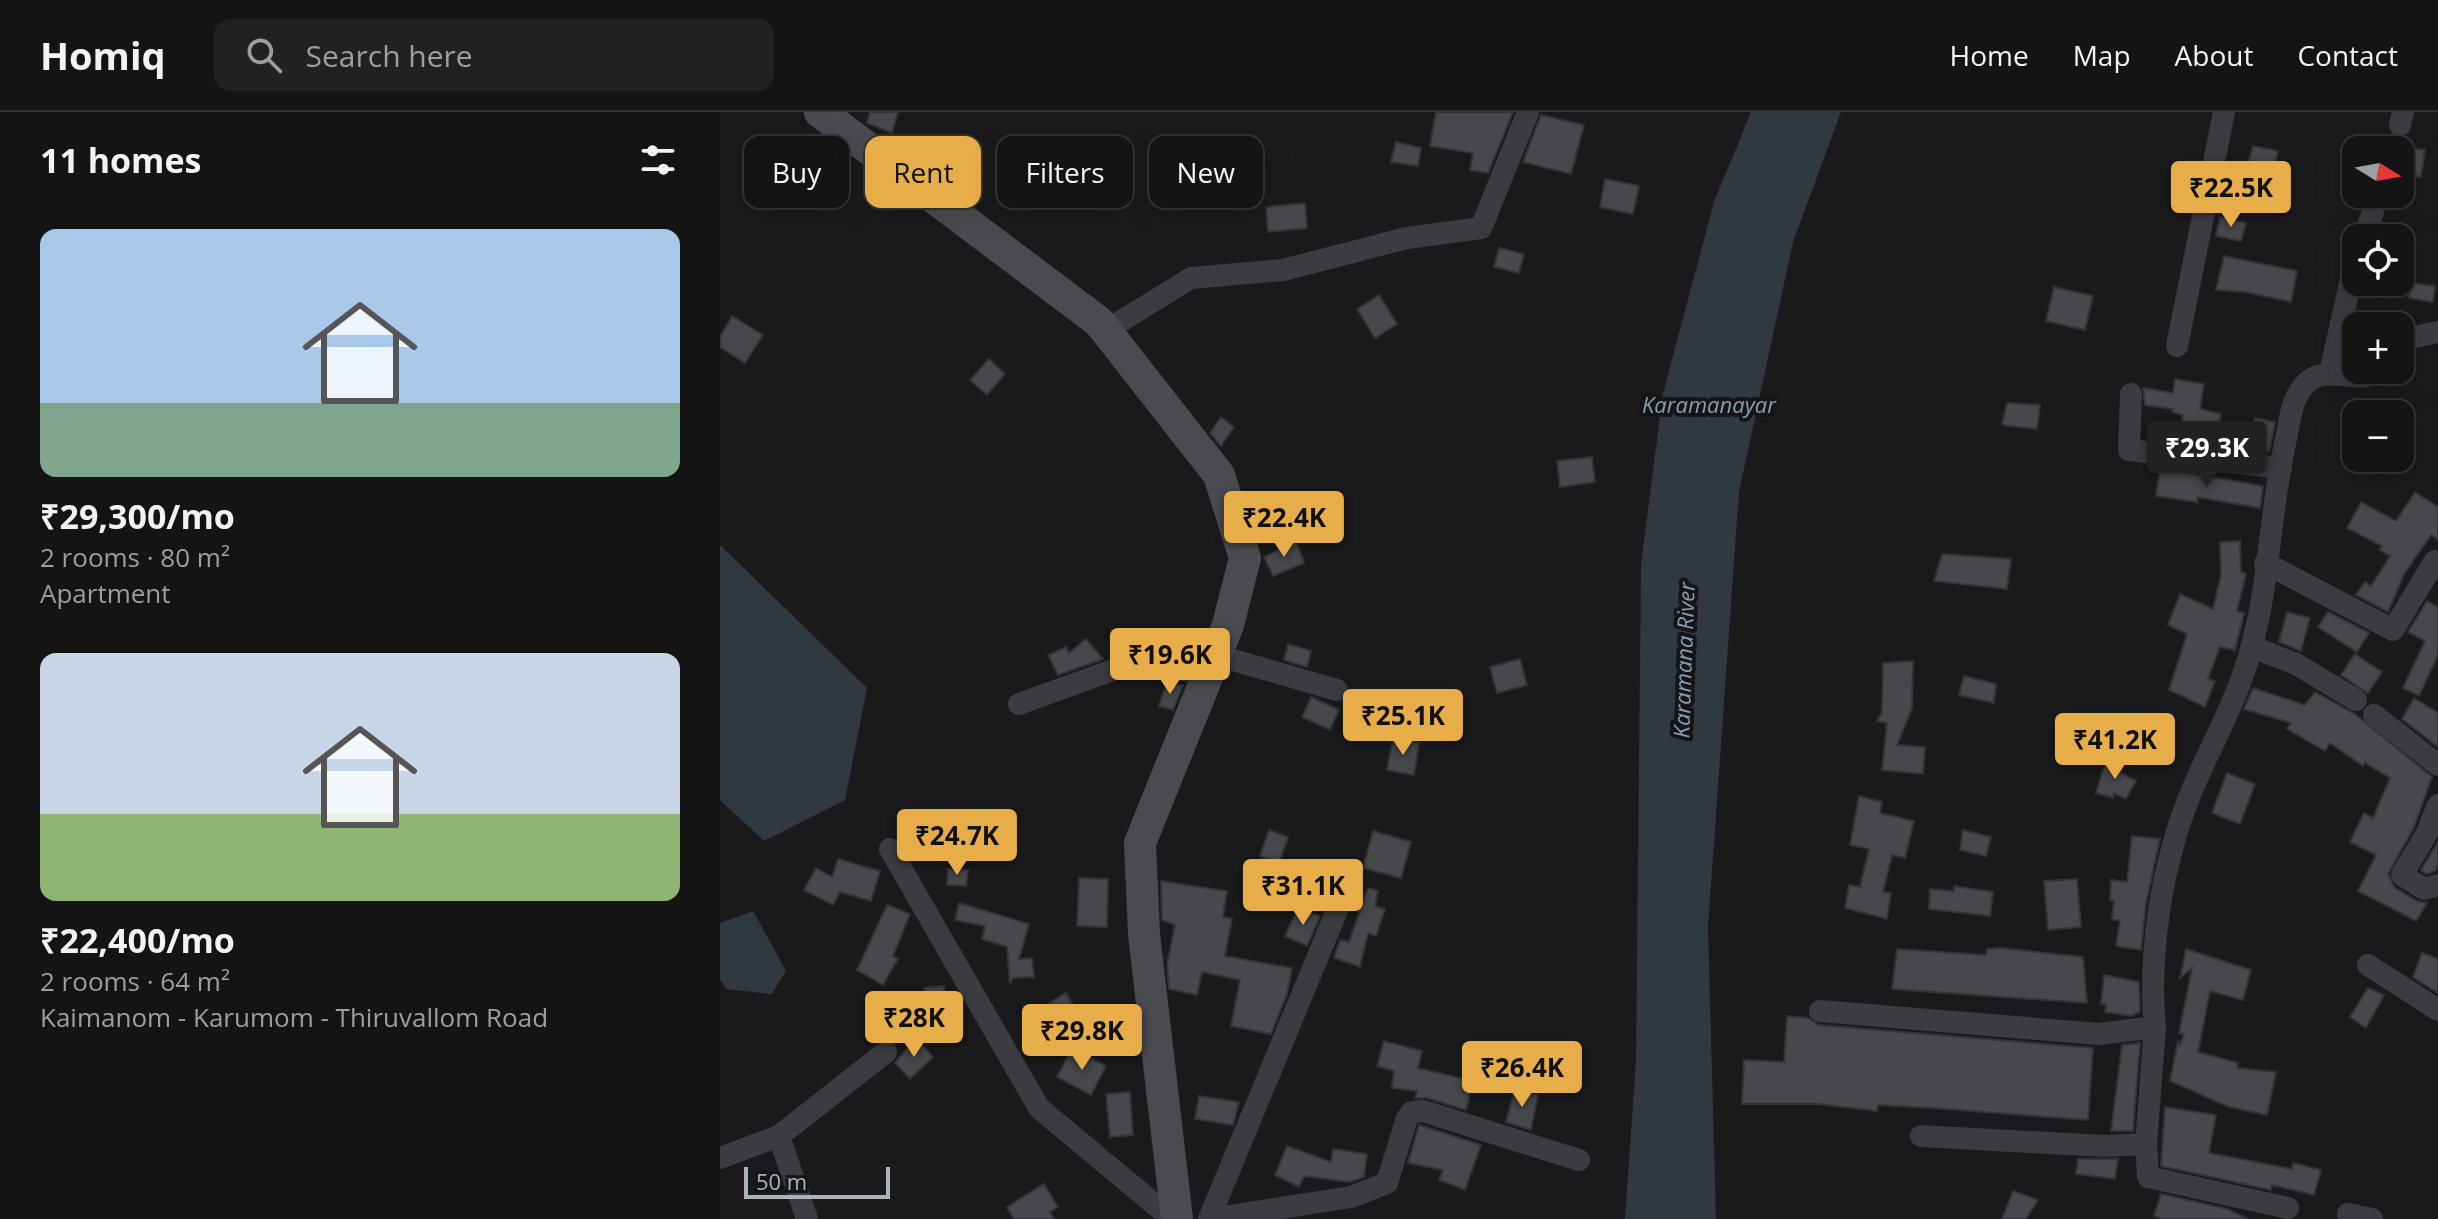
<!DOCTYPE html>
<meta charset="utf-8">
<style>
body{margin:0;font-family:"Open Sans",sans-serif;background:#212122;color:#f1f3f6;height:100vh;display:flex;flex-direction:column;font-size:30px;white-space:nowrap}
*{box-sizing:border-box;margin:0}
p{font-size:26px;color:#9d9ea0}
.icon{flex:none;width:44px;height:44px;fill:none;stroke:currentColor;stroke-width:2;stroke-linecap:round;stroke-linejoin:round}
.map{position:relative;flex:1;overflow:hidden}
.sheet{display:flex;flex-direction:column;background:#141415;width:720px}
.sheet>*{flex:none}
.hud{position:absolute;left:24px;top:24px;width:760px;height:72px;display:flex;gap:16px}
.needle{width:52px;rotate:101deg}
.fabs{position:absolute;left:1622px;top:24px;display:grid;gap:16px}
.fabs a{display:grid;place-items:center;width:72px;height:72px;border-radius:16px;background:#141415;box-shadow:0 8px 32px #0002,0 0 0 2px #333334;font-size:40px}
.scale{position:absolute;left:24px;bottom:20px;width:146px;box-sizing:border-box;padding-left:8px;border:4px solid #adb2ba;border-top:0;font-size:22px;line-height:28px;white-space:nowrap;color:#adb2ba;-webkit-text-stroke:6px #151517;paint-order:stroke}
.price{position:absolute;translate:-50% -68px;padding:0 18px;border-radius:8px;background:#e6ad48;color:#111;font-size:26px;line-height:52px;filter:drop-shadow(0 2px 4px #0008)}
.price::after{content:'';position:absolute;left:50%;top:48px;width:24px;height:18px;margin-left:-12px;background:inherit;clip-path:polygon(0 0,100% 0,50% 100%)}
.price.current{background:#222;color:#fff}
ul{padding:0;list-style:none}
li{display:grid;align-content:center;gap:16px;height:424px;padding:0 40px}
li span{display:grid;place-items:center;height:248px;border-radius:16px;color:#555}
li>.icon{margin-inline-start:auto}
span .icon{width:144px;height:144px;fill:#fffc;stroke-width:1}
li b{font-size:34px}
h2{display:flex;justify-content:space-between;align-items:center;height:96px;padding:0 40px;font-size:34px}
.tag{padding:0 28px;border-radius:16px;background:#141415;box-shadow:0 8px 32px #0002,0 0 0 2px #333334;font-size:28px;line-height:72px}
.tag.current{background:#e6ad48;color:#111}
header{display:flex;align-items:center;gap:48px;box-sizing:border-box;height:112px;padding:0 40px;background:#141415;border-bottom:2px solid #333334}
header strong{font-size:38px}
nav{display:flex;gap:44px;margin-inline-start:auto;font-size:28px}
.search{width:560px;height:72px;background:#212122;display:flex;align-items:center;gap:20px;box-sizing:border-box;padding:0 28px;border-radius:16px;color:#9d9ea0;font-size:30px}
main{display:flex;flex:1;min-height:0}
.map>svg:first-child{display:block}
.water{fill:#30393f}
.building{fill:#47484c;stroke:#343438;stroke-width:2}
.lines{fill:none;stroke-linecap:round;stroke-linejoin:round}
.street{stroke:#3b3c41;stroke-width:22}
.secondary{stroke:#494b51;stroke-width:32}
.labels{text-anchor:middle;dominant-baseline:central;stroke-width:8;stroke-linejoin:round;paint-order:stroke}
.water-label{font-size:22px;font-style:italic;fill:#879fb3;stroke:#151517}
</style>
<header>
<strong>Homiq</strong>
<div class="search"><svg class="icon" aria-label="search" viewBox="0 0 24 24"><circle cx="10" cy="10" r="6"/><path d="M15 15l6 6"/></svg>Search here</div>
<nav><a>Home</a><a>Map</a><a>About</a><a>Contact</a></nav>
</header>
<main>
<section class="sheet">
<h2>11 homes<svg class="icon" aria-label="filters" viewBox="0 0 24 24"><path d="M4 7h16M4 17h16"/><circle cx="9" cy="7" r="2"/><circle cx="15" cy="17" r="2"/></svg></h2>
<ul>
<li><span style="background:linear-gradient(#a9c7e8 70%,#7fa58c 0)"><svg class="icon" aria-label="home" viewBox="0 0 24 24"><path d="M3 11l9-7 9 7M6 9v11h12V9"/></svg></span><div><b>₹29,300/mo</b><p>2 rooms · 80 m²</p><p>Apartment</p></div></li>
<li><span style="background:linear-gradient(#c9d6e8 65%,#8fb573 0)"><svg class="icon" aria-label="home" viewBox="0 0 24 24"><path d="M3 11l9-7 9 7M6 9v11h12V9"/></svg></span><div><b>₹22,400/mo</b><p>2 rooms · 64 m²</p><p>Kaimanom - Karumom - Thiruvallom Road</p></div></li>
</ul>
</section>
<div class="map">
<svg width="1718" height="1107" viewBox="0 0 1718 1107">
<rect width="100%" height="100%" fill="#1a1a1c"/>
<!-- water -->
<g class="water">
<path d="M1031,0h90l-48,130 -54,250 -31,435 8,292h-91l11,-158 5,-496 22,-172 51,-191z"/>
<path d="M0,433l147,143 -22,112 -81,41 -44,-41z"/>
<path d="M33,799l33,60 -14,23 -46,-5 -6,-9v-57z"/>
</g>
<!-- building -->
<g class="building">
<path d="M150,0h28l-6,21 -25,-10z"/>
<path d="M716,0h77l-25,61 -18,-3 3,-17 -43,-7z"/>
<path d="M821,3l43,10 -13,49 -48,-12z"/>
<path d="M676,30l25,6 -3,18 -27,-4z"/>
<path d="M224,32l27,4 -4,32 -28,-5z"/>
<path d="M1533,34l25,5 -10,41 -25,-8z"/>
<path d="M1680,34l25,4 -4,27 -21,-4z"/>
<path d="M885,67l34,7 -6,28 -33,-7z"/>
<path d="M585,91l2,25 -39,4 -2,-25z"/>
<path d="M1500,105l26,6 -5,18 -25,-5z"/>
<path d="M779,136l25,6 -5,19 -25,-6z"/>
<path d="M1504,144l73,15 -6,31 -46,-10 -29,-2z"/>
<path d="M1692,171l23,3 -2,16 -24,-4z"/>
<path d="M1334,175l39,9 -8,34 -39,-9z"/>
<path d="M659,183l18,29 -22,14 -18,-29z"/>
<path d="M12,204l31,19 -18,28 -25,-16v-10z"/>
<path d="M269,247l16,15 -18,21 -17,-15z"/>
<path d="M1455,267l29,5 -4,25 21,5 -2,11 33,5 3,-12 20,4 -6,30 -92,-16 6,-21 -11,-3 1,-3 -28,-4 -2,-17 30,5z"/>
<path d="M1287,291l33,2 -3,24 -35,-4z"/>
<path d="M501,305l13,10 -13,19 -11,-13z"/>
<path d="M872,345l3,25 -35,5 -3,-26z"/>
<path d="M1440,356l103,18 -3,22 -63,-11v5l-41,-6z"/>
<path d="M1695,380l23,15v33l-7,-5 -27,39 -16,38 -32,-17 9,-13 6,4 19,-30 -10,-6 2,-4 -35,-18 14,-26 35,19z"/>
<path d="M576,429l8,22 -31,13 -9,-19z"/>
<path d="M1520,429l1,31 5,2 -9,37 7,2 -9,37 -15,-3 -12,32 7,2 -10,26 -36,-17 18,-56 -19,-9 12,-31 33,15 8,-34 -1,-33z"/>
<path d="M1222,442l69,5 -4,30 -73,-8z"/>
<path d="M1707,489l11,6v48l-19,41 -16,-8 22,-47 -17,-9z"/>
<path d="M1567,500l23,6 -9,33 -22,-9z"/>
<path d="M1608,500l41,21 -12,19 -39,-25z"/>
<path d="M366,527l17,20 -45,16 -10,-20 18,-8 3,6z"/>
<path d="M568,532l23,7 -4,16 -23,-7z"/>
<path d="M1635,542l27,18 -14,21 -27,-18z"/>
<path d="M800,547l7,26 -30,8 -7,-26z"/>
<path d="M1193,549l-1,47 -15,37 28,2 -2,27 -41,-4 5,-47 -10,-2 5,-9 1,-49z"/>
<path d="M1244,564l32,8 -2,19 -35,-8z"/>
<path d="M446,571l17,2 -10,25 -14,-4z"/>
<path d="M1533,576l52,17 10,-13 40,22 77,63 -18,50 -26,47 6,13 23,14 10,2 -11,18 -58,-30 18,-36 -26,-13 14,-29 9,5 17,-40 -25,-15 -2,3 -33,-23 -5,8 -38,-22 4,-6 -47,-14z"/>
<path d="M591,585l28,13 -9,20 -28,-13z"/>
<path d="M1694,586l24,15v34l-36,-28z"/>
<path d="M673,626l26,5 -5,32 -27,-5z"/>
<path d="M1386,648l18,6 -3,7 15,8 -10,18 -12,-6 -1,5 -17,-5z"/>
<path d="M1507,661l28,11 -15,40 -28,-11z"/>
<path d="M1139,684l23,6 -2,11 34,8 -9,37 -13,-3 -9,37 8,1 -4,26 -42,-11 4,-23 11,2 9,-38 -19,-4z"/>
<path d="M549,718l19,7 -9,26 -19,-7z"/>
<path d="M1243,718l28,7 -5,19 -26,-6z"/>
<path d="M653,719l38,11 -10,36 -38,-10z"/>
<path d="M1412,724l28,3 -14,64 -5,47 -25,-4 4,-26h-8l2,-19 -4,-1 1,-20 16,2z"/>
<path d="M1718,730v24l-3,5 -9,3 -5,-4z"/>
<path d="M118,747l42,12 -9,30 -31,-9 -7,13 -29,-15 12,-22 16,9z"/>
<path d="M228,757l20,1 -2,16 -19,-1z"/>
<path d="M359,766l29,1 -1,48 -30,-1z"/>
<path d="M1357,767l4,48 -33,3 -4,-49z"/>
<path d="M441,769l66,10 -4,26 9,2 -7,37 67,12 -5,26 -16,40 -40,-8 9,-46 -38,-8 -5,23 -28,-6 -2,-25 8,-39 -13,-5z"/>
<path d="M1234,774l39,6 -3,24 -61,-7 1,-20 24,2z"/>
<path d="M648,776l10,3 -3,15 10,3 -9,27 -8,-3 -8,34 -26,-9 6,-18 9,2z"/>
<path d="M239,791l70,21 -10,35 13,-1 2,19 -21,1 -3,5 -3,-36 -25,-8 3,-13 -30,-6z"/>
<path d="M167,793l23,9 -17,42 5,3 -15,26 -26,-15z"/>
<path d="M578,796l22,8 -13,30 -22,-10z"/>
<path d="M1281,836l82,9 4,46 -195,-14 5,-40 89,6 1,-6z"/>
<path d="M1466,837l65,21 -8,30 -33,-9 -12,61 40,11 -1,5 39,4 -9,43 -38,-8 -59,-26 8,-40 2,4 4,-11 -5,-1 13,-65 -12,10z"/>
<path d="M1702,841l16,6v34l-25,-16z"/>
<path d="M1384,863l35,7 1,29 -8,5 -27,-4 1,-8h-5z"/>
<path d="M224,874l2,23 -19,2 -3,-23z"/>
<path d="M1648,876l16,7 -18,33 -16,-11z"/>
<path d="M346,881l13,22 -25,15 -13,-22z"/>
<path d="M1067,904l21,2 11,7 274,23 -5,72 -156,-12 -54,-3 -1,6 -58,-7h-77l2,-44 40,2z"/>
<path d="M196,926l17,19 -23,22 -15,-16z"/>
<path d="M664,929l38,10 -4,17 55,13 -7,29 -39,-12h-12l2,-7 -25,-3 2,-17 -17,-5z"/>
<path d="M1420,931l-7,88h-22l11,-86z"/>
<path d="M352,936l34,18 -15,29 -34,-18z"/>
<path d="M795,976l23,7 -7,35 -25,-8z"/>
<path d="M410,980l3,43 -23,2 -4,-43z"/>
<path d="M479,984l40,6 -6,23 -38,-6z"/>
<path d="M1445,995l51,8 -7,38 83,16 1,-6 28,7 -7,25 -42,-10 -1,5 -110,-24z"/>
<path d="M699,1013l62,20 -16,45 -26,-10 4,-10 -35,-7z"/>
<path d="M567,1034l44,16 2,-13 34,5 -3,23 -14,5 -46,-6 -5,11 -24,-12z"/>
<path d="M1358,1047h40l-3,20 -39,-5z"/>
<path d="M324,1072l14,23 -8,5 4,7h-40l-7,-12z"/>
<path d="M1293,1079l25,9 -12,19h-24z"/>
<path d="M1441,1082l66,15 21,10h-85l-9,-3z"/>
</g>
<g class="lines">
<!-- street -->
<g class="street">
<path d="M1680,13l3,-13"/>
<path d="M1643,126l10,-26"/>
<path d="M385,219l86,-53 92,-8 124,-32 74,-10 47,-116"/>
<path d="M1457,234l47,-234"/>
<path d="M1680,237l10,-11 28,-6"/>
<path d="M1610,261l26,-116"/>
<path d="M1411,282l-2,56 152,18"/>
<path d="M1545,451l128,67 42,-69 3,1"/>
<path d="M1532,535l44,17 60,36"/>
<path d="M496,543l121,35"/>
<path d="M299,592l105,-38 85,6"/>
<path d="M1654,603l64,50"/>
<path d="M1718,693l-11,28 -25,42 22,14 14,-4"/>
<path d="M170,737l149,259 133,111"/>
<path d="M1648,853l70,45"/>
<path d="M1100,899l279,23 56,-7c-6,-61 3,-133 21,-192 18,-64 58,-121 75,-186 19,-68 19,-141 35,-210 3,-12 4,-29 10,-41 22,-45 55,-8 85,-28"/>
<path d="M1435,915l-9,117 2,33 140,31"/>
<path d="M59,1024l107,-84"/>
<path d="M1201,1024l182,10 43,-2"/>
<path d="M0,1046l59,-22 28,83"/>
<path d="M1628,1102l24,5"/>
<path d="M489,1107l129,-311"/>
<path d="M491,1107l140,-22 36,-14 20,-65 5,-6 11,-1 156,49"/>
</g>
<!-- secondary -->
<path class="secondary" d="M100,0l279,210 120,153 26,83 -17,67 -88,218 4,91 33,285"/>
</g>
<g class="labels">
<!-- water labels -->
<g class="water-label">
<text x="989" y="292">Karamanayar</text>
<text transform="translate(963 548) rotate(-88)">Karamana River</text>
</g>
</g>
</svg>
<div class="fabs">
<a><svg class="needle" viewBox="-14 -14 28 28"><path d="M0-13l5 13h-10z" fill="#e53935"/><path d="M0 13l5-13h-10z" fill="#9d9ea0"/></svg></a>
<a><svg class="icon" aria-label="locate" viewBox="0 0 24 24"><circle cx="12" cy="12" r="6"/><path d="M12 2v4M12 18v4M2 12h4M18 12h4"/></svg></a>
<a>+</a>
<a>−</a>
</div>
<div class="scale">50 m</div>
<b class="price" style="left:1511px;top:117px">₹22.5K</b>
<b class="price current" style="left:1487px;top:377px">₹29.3K</b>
<b class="price" style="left:564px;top:447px">₹22.4K</b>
<b class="price" style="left:450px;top:584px">₹19.6K</b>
<b class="price" style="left:683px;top:645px">₹25.1K</b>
<b class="price" style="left:1395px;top:669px">₹41.2K</b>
<b class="price" style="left:237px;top:765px">₹24.7K</b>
<b class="price" style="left:583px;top:815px">₹31.1K</b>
<b class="price" style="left:194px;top:947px">₹28K</b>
<b class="price" style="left:362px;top:960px">₹29.8K</b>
<b class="price" style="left:802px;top:997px">₹26.4K</b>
<div class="hud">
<a class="tag">Buy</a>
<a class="tag current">Rent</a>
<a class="tag">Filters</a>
<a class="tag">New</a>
</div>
</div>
</main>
